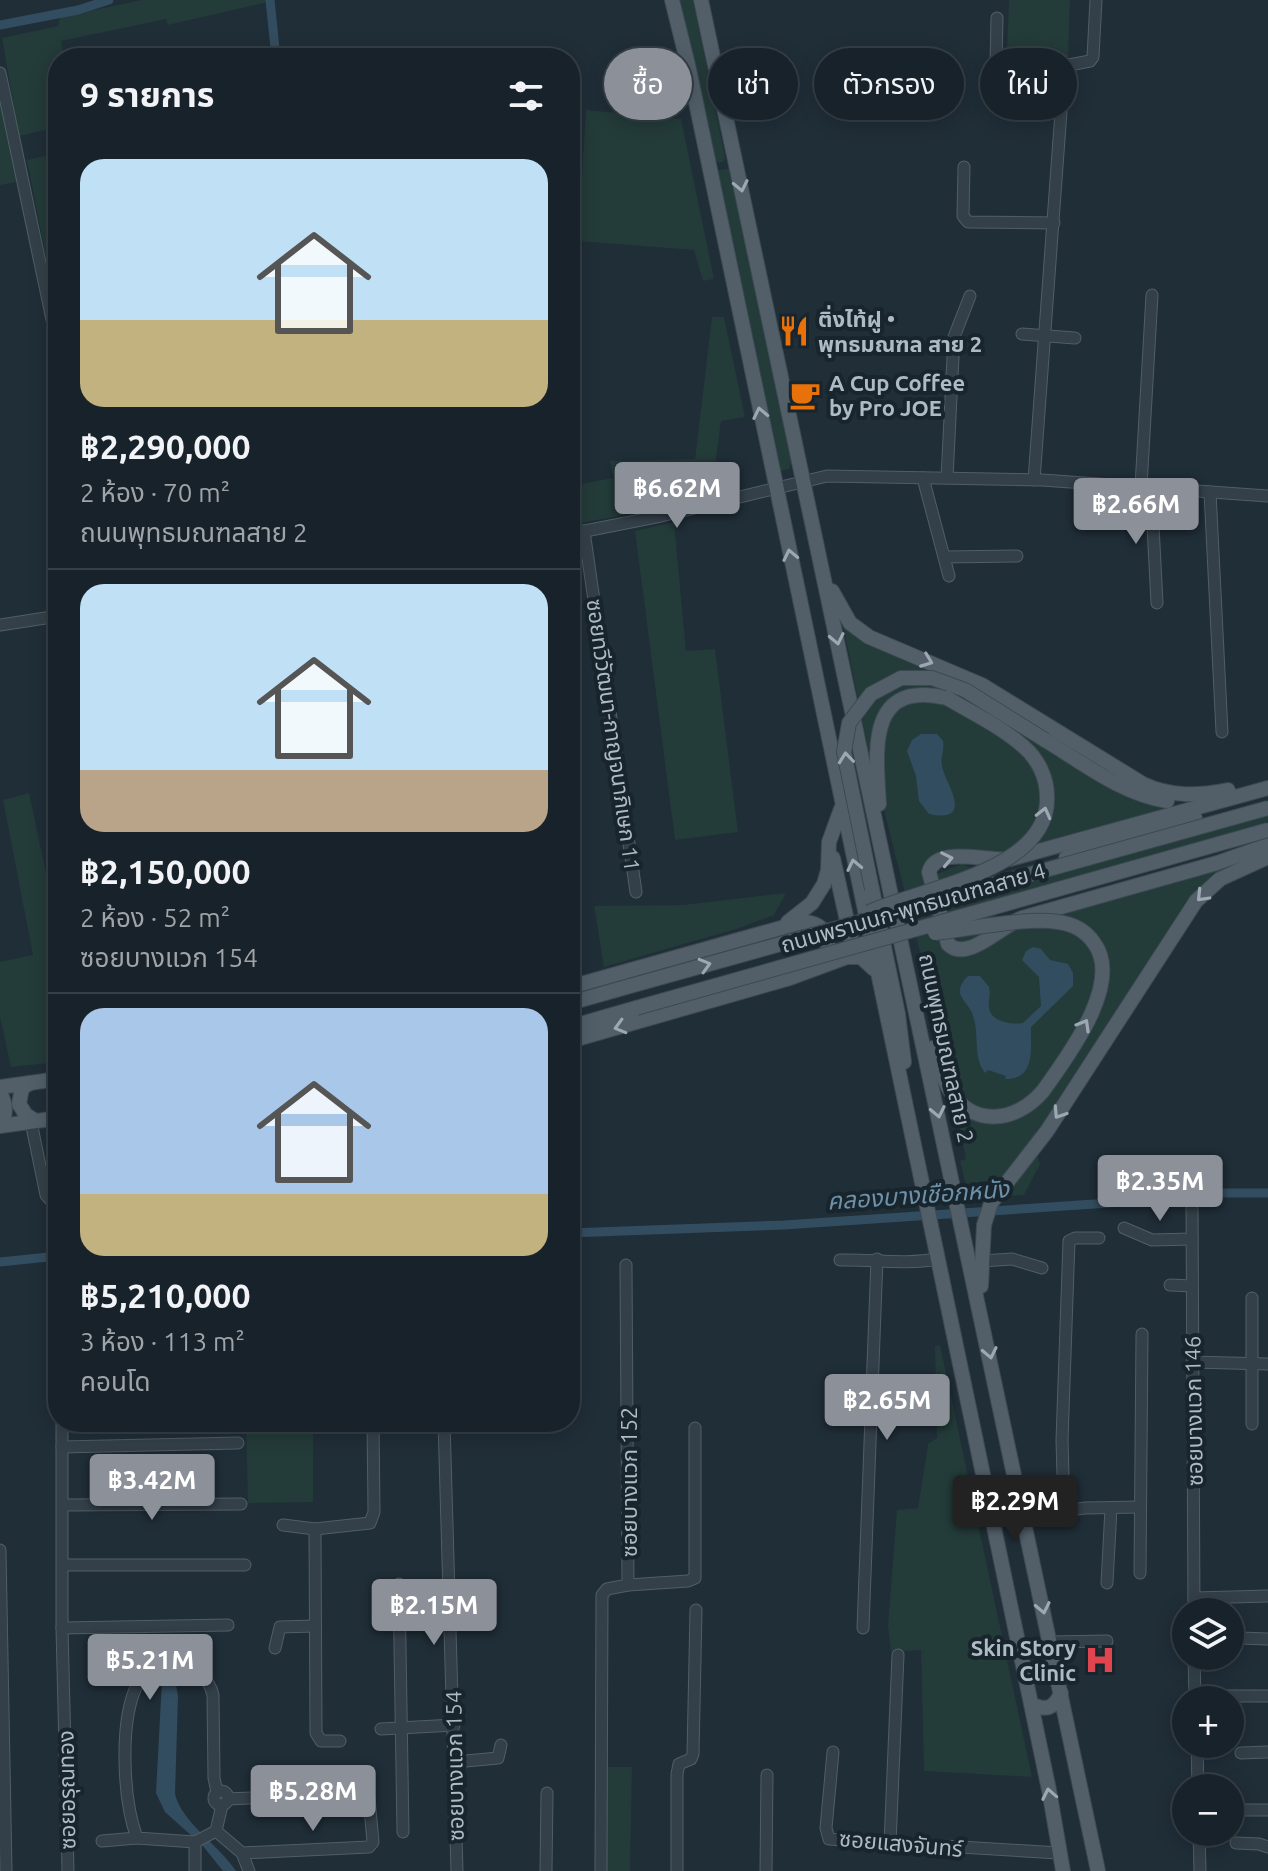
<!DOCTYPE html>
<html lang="th">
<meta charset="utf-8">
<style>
body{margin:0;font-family:Ubuntu,"Noto Sans Thai",sans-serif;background:#252f36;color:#f1f3f6;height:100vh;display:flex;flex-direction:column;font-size:30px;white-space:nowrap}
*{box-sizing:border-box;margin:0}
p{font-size:26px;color:#9fa4a8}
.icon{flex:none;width:44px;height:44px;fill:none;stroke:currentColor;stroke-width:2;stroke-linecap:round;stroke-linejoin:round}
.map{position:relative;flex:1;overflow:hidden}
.drawer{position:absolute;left:48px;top:48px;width:532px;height:1384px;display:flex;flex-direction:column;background:#18222a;border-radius:32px;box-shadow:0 4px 20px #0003,0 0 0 2px #363f47}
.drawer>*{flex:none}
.banner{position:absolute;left:604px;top:48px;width:544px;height:72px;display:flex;gap:16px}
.controls{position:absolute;left:1172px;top:1598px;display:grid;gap:16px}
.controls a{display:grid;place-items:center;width:72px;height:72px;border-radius:50%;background:#18222a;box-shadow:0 4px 20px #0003,0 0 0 2px #363f47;font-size:40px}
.price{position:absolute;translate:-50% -68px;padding:0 18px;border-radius:8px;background:#8c9099;color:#fff;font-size:26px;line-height:52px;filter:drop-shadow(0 2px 4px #0008)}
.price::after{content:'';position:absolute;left:50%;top:48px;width:24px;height:18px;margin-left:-12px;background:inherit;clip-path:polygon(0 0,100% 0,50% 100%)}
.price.active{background:#222;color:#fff}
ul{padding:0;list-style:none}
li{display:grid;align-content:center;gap:16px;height:424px;padding:0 32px}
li+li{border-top:2px solid #363f47}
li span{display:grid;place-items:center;height:248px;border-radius:24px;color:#555}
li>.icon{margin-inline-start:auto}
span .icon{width:144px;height:144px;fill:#fffc;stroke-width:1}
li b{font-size:34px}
h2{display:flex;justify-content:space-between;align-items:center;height:96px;padding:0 32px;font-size:34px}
.pill{padding:0 28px;border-radius:36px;background:#18222a;box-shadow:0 4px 20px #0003,0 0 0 2px #363f47;font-size:28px;line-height:72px}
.pill.active{background:#8c9099;color:#fff}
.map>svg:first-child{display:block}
.green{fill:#233b39}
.water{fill:#334d60}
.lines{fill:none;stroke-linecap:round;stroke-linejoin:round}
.canal{stroke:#334d60;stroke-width:9}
.minor-casing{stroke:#515e66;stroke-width:13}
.major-casing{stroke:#3d4952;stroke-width:16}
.minor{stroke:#344049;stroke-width:11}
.major{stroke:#525f69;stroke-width:14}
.major-bridge-casing{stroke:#3d4952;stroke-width:16;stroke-linecap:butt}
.major-bridge{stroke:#525f69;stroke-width:14}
.oneway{stroke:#9ca9b3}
.labels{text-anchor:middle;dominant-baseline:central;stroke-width:8;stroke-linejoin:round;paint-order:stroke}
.poi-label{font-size:22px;font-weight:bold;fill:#aebbc5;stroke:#19252d;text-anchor:start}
.street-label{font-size:22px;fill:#aebbc5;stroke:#19252d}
.water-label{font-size:24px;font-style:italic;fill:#6e91aa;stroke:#19252d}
</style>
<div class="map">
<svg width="1268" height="1871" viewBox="0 0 1268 1871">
<rect width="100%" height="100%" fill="#202e38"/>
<!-- green -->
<g class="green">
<path d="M142,0h135l-109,25 -2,-6 -105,22 3,17h-6v69l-39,9 -17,-98 56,-12 2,-9z"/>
<path d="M677,0h16l32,157 -1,4 -5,2 -6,-4z"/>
<path d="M1009,0h61l-2,59 -61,-5z"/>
<path d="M0,100l17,82 -17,3z"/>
<path d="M586,110l95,9 33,160 -11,2 -9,-31 -116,-9z"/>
<path d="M58,153v106l-11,3 -20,-102z"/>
<path d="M731,168l61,291 -3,10 -9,2 -4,-10 -61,-290z"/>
<path d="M712,317h12l21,100 -24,4 -7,52 -88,1 9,39 -65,12v-39l43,-8 -3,-17 85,-2z"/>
<path d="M674,522l12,129 29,-2 23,183 -63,8 -40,-309z"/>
<path d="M846,625l107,53 203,126 26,3 -165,48 -79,-3 -9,8 12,83 278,-76 2,6 -35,28 -152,245 6,18 -16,31 -55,3 -9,-37 6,-2 -24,-120 -75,-296 -23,-113z"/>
<path d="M29,793l29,136v133l-47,5 -11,-50v-55l33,-7 -30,-155z"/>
<path d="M1268,800v37l-270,75 -6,11 -42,15 -13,-64 25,-10 27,12z"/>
<path d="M786,893l-12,22 -38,14 -132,38 -10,-61 89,-1z"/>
<path d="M940,1345l92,432 -108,-6 -3,-121 -30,2 -3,-27 9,-115 21,-2 10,-64 9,-6 -2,-92z"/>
<path d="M246,1422h67v80l-65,1z"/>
<path d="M606,1767h26l-2,104h-23z"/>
</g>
<!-- water -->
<g class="water">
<path d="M921,734h16l6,7c2,9 -3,16 -1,25 2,15 35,58 -13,48l-10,-13 -3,-25 -9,-25 5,-11z"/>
<path d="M1033,947l8,2 9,11 18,4 5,9v13l-42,41c-1,20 6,53 -26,52l1,-3 -18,-6 -3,3c-13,-18 -5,-37 -12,-57 -2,-9 -11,-15 -13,-23 -1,-7 4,-13 8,-17h12l9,11c2,8 -1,14 0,21 2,14 23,17 34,15l18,-17 -2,-29 -17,-17 4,-9z"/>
<path d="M169,1678l6,2 3,16 -3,98c7,29 44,51 61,77h-13l-20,-25 -38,-34 -9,-19 6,-113z"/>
</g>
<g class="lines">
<!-- canal -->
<g class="canal">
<path d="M270,0l6,58"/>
<path d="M0,25l78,-15 31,-10"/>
<path d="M570,1233l214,-8 355,-24 42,-8h87"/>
<path d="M0,1262l58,-6"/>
</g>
<!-- minor casing -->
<g class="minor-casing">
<g id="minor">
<path d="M997,18l-1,45 3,9 64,11"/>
<path d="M0,73l58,275"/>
<path d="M964,167l-1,49 5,6 86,1"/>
<path d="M1022,334l53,4"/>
<path d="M923,478l26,98"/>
<path d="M947,478l7,-141 16,-41"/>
<path d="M1034,480l30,-409 5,-6 21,-4 3,-4 3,-57"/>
<path d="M1141,486l11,-191"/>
<path d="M1151,487l6,116"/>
<path d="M1210,492l12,240"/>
<path d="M584,531l52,361"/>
<path d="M570,534l91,-18 166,-40 215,4 226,16"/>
<path d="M944,557l73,-1"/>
<path d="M0,625l58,-9"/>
<path d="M31,1122l15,73 12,13"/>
<path d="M1192,1201l2,411"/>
<path d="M1124,1228l28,12 40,-1"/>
<path d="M840,1260c32,-1 65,5 97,-1"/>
<path d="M982,1261l30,-2 30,9"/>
<path d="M1170,1285l22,1"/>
<path d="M1252,1298v126"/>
<path d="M1192,1362l76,2"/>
<path d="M62,1422v206l6,243"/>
<path d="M444,1422l13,449"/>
<path d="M62,1447l176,-4"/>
<path d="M64,1505l177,-1"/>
<path d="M1064,1511l-2,-71 7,-199 6,-3h24"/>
<path d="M1025,1516l60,-8 55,-1"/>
<path d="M283,1525l32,4 55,-6 4,-11 -1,-90"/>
<path d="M315,1529l1,204 5,8h19"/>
<path d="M0,1550l6,321"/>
<path d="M64,1565h181"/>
<path d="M1140,1573l2,-239"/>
<path d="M1107,1583l4,-75"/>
<path d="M399,1584l4,248"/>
<path d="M628,1585l60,-4 7,-3v-150"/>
<path d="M1194,1598l74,-2"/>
<path d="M62,1628l166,-3"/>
<path d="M863,1628l14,-369"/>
<path d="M1240,1638l28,1"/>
<path d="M1051,1642l56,-1"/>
<path d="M275,1648l5,-21 35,-1"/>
<path d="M1194,1656l1,44"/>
<path d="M1226,1696h42"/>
<path d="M381,1729l73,-4"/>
<path d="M1197,1744l1,44"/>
<path d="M833,1752l-7,76 3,11 230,14"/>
<path d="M1241,1753l27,-1"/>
<path d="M455,1762l43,-4 3,-13"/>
<circle cx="221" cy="1798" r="7"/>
<path d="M228,1799l134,-6 7,5 4,44 -4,5 -127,6"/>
<path d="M1242,1810h26"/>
<path d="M216,1831l6,-26"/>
<path d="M1199,1832l1,39"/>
<path d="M102,1841l35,-3"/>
<path d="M195,1842l-58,-4c-14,-38 -18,-116 0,-153 16,-34 68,-25 76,10l1,83 3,14"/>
<path d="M1236,1843l23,1 9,3"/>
<path d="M890,1844l8,-189"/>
<path d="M195,1871v-29l21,-11 26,22 7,18"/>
<path d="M546,1871l1,-78"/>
<path d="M601,1871l1,-276 5,-6 21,-4 -2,-320"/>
<path d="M677,1871v-97l2,-10 12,-5 2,-5 3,-144"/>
<path d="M766,1871l1,-96"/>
</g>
</g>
<!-- major casing -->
<g class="major-casing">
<g id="major">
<path d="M672,0l17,69 360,1721 14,81"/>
<path d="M701,0l397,1871"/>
<path d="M832,591l18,32 19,14 113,48 161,99c28,13 56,12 85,6"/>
<path d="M1045,740c38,23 77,54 122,61"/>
<path d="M1268,788l-258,71c-23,3 -74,-14 -81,13l19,72c19,19 53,-18 74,-26l195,-55 51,-18"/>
<path d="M879,804c-3,-53 -13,-125 68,-106"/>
<path d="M833,858l19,85 9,14"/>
<path d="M1066,858l129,-40"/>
<path d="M872,889l26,125 6,48"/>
<path d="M788,922l24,-19 12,-19 4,-14 1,-28 12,-33"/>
<path d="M570,987l232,-65c17,0 27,9 26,27l-8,12"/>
<path d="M570,1003l60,-17"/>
<path d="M570,1027l66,-19"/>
<path d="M570,1041l220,-63 57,-21h14l13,12"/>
<path d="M932,1048c5,14 10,28 17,41 23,39 67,34 94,2"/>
<path d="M30,1083l-8,5 -3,16 7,11 10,6"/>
<path d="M0,1087l58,-8"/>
<path d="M0,1093c6,10 7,23 0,32"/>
<path d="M0,1126l58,-8"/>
<path d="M981,1286l3,-61 7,-22 56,-72 149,-230 24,-22 48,-22"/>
<path d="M1031,1704c15,7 23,5 30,-11"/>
</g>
</g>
<!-- minor -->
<use href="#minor" class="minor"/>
<!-- major -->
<use href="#major" class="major"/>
<!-- major-bridge casing -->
<g class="major-bridge-casing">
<g id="major-bridge">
<path d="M872,889l-28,-137 5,-29 22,-29 30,-16h31l33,12 80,50"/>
<path d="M869,912c52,-24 182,-41 178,-116 0,-18 -9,-37 -23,-49 -22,-20 -52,-34 -77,-49"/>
<path d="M935,933c34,-4 92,-16 123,-11 15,2 28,9 36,21 30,40 -27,114 -51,148"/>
<path d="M630,986l638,-178"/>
<path d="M636,1008l632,-178"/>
</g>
</g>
<!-- major-bridge -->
<use href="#major-bridge" class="major-bridge"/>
</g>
<!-- one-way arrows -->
<defs><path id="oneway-chevron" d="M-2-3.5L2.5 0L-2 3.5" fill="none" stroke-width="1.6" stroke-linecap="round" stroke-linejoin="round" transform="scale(2)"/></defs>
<g class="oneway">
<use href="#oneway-chevron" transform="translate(741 186) rotate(78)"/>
<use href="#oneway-chevron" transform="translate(760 413) rotate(-102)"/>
<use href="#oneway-chevron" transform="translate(790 555) rotate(-102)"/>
<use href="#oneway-chevron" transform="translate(837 639) rotate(78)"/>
<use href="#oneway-chevron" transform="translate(927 661) rotate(21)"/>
<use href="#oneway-chevron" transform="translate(846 758) rotate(-96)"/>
<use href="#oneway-chevron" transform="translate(1044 813) rotate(-76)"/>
<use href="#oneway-chevron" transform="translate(947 859) rotate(-11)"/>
<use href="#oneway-chevron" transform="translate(854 865) rotate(-102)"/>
<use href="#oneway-chevron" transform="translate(1202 896) rotate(134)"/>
<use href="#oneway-chevron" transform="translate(705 965) rotate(-16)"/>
<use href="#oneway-chevron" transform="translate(1084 1025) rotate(-60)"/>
<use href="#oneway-chevron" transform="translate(620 1027) rotate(164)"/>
<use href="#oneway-chevron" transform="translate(938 1112) rotate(78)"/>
<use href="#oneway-chevron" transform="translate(1059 1113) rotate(123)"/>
<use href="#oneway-chevron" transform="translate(990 1353) rotate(78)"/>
<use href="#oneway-chevron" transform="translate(1043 1608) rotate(78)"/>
<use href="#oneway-chevron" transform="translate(1049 1794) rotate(-101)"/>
</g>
<!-- icons -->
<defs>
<g id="restaurant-bare" transform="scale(2.4)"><path d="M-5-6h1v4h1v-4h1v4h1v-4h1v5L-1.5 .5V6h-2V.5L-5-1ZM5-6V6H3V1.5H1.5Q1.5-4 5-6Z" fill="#e8710a" stroke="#19252d" stroke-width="2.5" paint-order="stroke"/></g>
<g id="cafe-bare" transform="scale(2.4)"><path d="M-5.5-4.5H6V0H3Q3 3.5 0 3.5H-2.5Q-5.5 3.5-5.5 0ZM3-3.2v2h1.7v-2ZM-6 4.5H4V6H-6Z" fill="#e8710a" stroke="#19252d" stroke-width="2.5" paint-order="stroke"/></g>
<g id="hospital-bare" transform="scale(2.4)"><path d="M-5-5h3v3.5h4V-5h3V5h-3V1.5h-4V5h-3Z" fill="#e0444e" stroke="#19252d" stroke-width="2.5" paint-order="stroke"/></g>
</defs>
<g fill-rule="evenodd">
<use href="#restaurant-bare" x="794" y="331"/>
<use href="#cafe-bare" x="805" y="395"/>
<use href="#hospital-bare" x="1100" y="1660"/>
</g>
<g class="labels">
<!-- poi labels -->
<g class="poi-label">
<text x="818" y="318">ติ่งไท้ฝู •<tspan x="818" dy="25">พุทธมณฑล สาย 2</tspan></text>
<text x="829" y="382">A Cup Coffee<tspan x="829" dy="25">by Pro JOE</tspan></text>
<text x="1076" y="1647" text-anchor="end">Skin Story<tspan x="1076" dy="25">Clinic</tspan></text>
</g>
<!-- street labels -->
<g class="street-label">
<text transform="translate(614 735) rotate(82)">ซอยทวีวัฒนา-กาญจนาภิเษก 11</text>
<text transform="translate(913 907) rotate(-16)">ถนนพรานนก-พุทธมณฑลสาย 4</text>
<text transform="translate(947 1048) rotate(78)">ถนนพุทธมณฑลสาย 2</text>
<text transform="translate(1193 1411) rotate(-91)">ซอยบางแวก 146</text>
<text transform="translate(628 1482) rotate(-90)">ซอยบางแวก 152</text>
<text transform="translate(454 1766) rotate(-91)">ซอยบางแวก 154</text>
<text transform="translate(66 1790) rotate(-91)">ซอยอรุณทอง</text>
<text transform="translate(901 1843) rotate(5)">ซอยแสงจันทร์</text>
</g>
<!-- water labels -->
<g class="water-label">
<text transform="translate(918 1195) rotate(-4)">คลองบางเชือกหนัง</text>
</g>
</g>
</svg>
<div class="controls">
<a><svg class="icon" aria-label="layers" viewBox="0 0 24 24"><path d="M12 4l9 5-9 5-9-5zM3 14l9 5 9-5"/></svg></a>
<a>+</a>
<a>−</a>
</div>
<b class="price" style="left:677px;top:530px">฿6.62M</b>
<b class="price" style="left:1136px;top:546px">฿2.66M</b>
<b class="price" style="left:1160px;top:1223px">฿2.35M</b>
<b class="price" style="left:887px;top:1442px">฿2.65M</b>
<b class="price" style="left:152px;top:1522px">฿3.42M</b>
<b class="price active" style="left:1015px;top:1543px">฿2.29M</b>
<b class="price" style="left:434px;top:1647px">฿2.15M</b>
<b class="price" style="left:150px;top:1702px">฿5.21M</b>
<b class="price" style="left:313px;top:1833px">฿5.28M</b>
<div class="banner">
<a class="pill active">ซื้อ</a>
<a class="pill">เช่า</a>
<a class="pill">ตัวกรอง</a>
<a class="pill">ใหม่</a>
</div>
<section class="drawer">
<h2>9 รายการ<svg class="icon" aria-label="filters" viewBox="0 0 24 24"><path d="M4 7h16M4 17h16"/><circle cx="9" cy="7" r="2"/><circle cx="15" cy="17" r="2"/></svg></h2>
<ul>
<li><span style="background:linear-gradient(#bfe0f5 65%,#c2b280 0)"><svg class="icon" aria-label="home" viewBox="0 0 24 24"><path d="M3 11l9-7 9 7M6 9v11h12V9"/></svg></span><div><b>฿2,290,000</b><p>2 ห้อง · 70 m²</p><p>ถนนพุทธมณฑลสาย 2</p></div></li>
<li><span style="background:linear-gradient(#bfe0f5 75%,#b9a48a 0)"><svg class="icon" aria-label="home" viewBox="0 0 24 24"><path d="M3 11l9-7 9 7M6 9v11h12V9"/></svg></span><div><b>฿2,150,000</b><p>2 ห้อง · 52 m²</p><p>ซอยบางแวก 154</p></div></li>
<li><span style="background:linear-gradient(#a9c7e8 75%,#c2b280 0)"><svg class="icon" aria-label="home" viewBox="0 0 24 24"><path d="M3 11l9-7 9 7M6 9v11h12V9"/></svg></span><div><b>฿5,210,000</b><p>3 ห้อง · 113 m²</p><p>คอนโด</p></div></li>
</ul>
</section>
</div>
